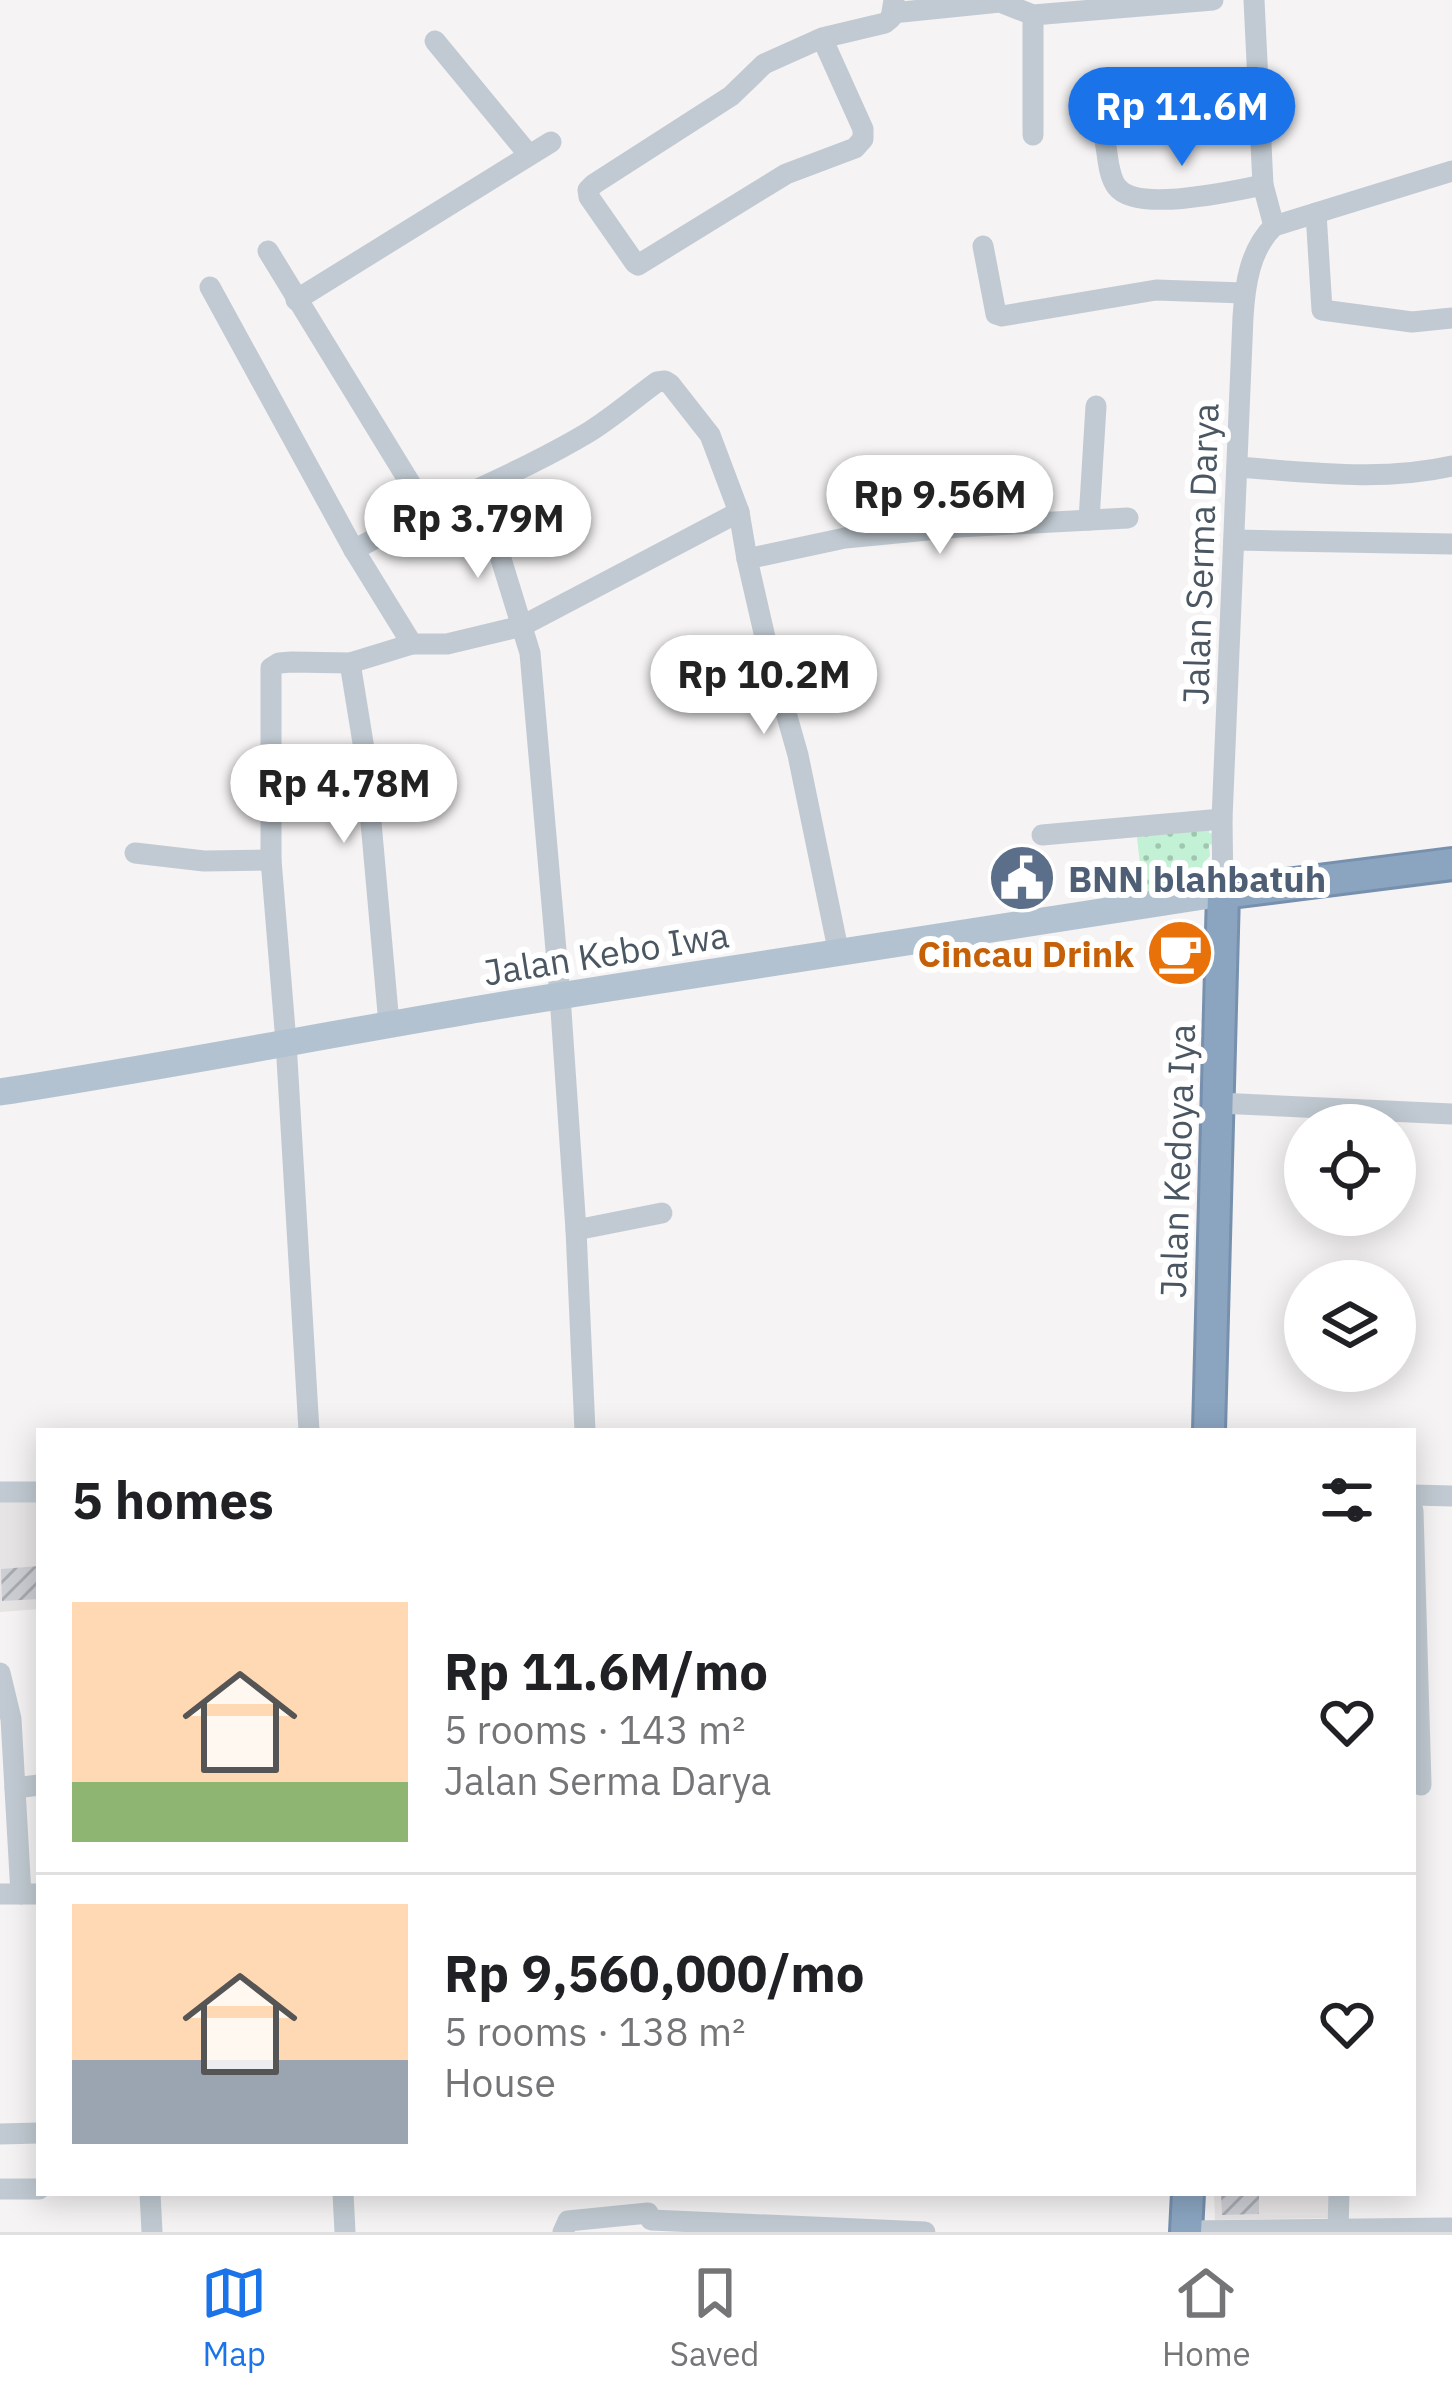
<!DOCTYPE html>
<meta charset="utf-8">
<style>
body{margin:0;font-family:"IBM Plex Sans",sans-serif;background:#f6f6f6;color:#202124;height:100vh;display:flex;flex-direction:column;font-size:45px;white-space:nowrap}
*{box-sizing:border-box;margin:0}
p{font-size:39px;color:#757577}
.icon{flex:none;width:66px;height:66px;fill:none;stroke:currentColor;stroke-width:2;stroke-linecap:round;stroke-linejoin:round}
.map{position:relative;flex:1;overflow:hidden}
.side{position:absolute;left:36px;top:1428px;width:1380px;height:768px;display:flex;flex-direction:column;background:#fff;border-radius:0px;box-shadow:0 6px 30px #0003}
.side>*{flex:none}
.buttons{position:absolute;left:1284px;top:1104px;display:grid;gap:24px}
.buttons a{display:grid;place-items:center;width:132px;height:132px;border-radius:50%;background:#fff;box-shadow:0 6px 30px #0003;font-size:60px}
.price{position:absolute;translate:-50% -102px;padding:0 27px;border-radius:42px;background:#fff;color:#222;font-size:39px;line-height:78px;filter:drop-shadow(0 3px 6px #0008)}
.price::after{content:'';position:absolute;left:50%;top:72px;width:36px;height:27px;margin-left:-18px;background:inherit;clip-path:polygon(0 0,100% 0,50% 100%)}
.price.active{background:#1a73e8;color:#fff}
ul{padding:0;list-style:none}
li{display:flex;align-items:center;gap:36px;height:300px;padding:0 36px}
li+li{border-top:3px solid #e0e0e0}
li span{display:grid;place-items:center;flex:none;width:336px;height:240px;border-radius:0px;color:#555}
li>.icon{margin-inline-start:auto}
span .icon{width:144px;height:144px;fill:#fffc;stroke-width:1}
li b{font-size:51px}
h2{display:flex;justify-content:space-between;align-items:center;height:144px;padding:0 36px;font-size:51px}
.menu{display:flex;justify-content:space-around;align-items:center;height:168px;border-top:3px solid #e0e0e0;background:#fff;font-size:33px;color:#757577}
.menu a{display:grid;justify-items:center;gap:6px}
.menu .active{color:#1a73e8}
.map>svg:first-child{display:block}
.education{fill:#e6e4e5}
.grass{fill:url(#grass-dots)}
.building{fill:url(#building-hatch)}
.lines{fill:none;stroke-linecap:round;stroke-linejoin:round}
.highway-casing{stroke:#7690ad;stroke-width:36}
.minor{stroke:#c1cad2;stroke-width:21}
.major{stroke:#b3c2d1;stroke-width:27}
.highway{stroke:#8ba5c1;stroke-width:30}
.labels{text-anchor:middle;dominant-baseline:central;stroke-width:12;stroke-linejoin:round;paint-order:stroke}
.street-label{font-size:36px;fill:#4a5661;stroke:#fff}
.service-label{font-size:36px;font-weight:bold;fill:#4e5e75;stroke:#fff;text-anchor:start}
.food-label{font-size:36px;font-weight:bold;fill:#c56008;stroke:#fff;text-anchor:end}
</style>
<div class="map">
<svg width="1452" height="2232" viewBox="0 0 1452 2232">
<defs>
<pattern id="grass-dots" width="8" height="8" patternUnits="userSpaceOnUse" patternTransform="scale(3)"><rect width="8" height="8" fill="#c3f1d5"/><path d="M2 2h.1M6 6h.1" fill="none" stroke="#a0c6b0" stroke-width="1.8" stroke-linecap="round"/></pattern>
<pattern id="building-hatch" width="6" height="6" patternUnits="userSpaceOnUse" patternTransform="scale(3)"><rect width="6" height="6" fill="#cdcfd5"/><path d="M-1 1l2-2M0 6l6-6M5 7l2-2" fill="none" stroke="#a8abb0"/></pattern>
</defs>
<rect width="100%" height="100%" fill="#f5f3f3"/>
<!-- education -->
<g class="education">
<path d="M0,1499h39v110l-39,3z"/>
<path d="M1214,2193h122v25l-121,2z"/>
</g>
<!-- grass -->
<path class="grass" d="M1210,823l-1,10 7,1v9l-7,2 1,11 -6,7v15l-17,13 -43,8 -8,-70z"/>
<!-- building -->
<g class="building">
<path d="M39,1566v33l-37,2 -1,-32z"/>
<path d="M1221,2193h38v21l-37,1z"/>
</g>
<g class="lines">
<!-- highway casing -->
<g class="highway-casing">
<g id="highway">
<path d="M1209,1431l14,-538 229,-29"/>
<path d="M1186,2232l2,-39"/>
</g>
</g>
<!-- minor -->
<g class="minor">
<path d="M1254,0l9,185 11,41"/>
<path d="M892,13l108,-11 33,13 180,-15"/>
<path d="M822,38l41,91v10l-8,9 -69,26 -148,91 -3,-2 -46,-66 -1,-7 6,-6 137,-88 33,-32 58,-26 63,-15 6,-5 3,-18"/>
<path d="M435,41l94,114"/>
<path d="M1033,135v-120"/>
<path d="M1105,141c3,14 3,35 12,46 20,26 117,4 146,-2"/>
<path d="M1316,213l6,97 90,12 40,-4"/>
<path d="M983,246l13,68 6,2 154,-26 88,3"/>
<path d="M268,251l161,263"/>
<path d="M210,287l144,263 58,94"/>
<path d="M296,300l255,-158"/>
<path d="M1237,467c71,5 145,15 215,-1"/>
<path d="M489,520l41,133 30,343 16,234 9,201"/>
<path d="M1089,520l7,-114"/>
<path d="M1234,540l218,4"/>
<path d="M354,550c76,-43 160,-73 235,-118 24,-15 46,-34 68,-50l8,-1 5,3 40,51 29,77 8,47 20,87 31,109 41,199"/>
<path d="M747,559l98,-21 114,-11 169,-9"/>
<path d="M350,663l15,92 24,269"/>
<path d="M1042,835l180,-16"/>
<path d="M135,853l69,8 67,-1"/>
<path d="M1223,893l-1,-74 21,-502c2,-33 7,-68 31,-91l178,-55"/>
<path d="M1218,1103l234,11"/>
<path d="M576,1230l86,-17"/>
<path d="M309,1431l-23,-389 -15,-182v-192l8,-5 13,-1 58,1 62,-19h35l75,-18 217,-114"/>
<path d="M0,1492h39"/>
<path d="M1413,1495l39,1"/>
<path d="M1413,1511l8,274"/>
<path d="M0,1673l11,46 10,175"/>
<path d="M15,1788l24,-3"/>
<path d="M0,1894h39"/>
<path d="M0,2134l39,-1"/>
<path d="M0,2189h39"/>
<path d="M150,2193l2,39"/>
<path d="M343,2193l2,39"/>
<path d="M651,2220l274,12"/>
<path d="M1186,2231l266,-3"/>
<path d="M1338,2231l1,-38"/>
<path d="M563,2232l5,-11 80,-8"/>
</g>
<!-- major -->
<path class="major" d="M0,1092c168,-26 335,-59 503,-87 240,-39 481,-73 720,-112"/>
<!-- highway -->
<use href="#highway" class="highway"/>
</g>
<!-- icons -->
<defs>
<g id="civic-disc" transform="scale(3.45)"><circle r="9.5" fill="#5c6f8a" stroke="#fff"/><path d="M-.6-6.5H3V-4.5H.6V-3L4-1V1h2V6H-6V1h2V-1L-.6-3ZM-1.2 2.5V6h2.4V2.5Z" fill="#fff"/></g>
<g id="cafe-disc" transform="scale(3.45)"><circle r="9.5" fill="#e8710a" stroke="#fff"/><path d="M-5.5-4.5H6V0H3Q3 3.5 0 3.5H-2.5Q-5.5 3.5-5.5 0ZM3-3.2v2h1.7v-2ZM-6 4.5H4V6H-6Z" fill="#fff"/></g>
</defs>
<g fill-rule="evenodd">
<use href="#civic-disc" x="1022" y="878"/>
<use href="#cafe-disc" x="1180" y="953"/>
</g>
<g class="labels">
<!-- street labels -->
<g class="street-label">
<text transform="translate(1200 554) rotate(-88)">Jalan Serma Darya</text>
<text transform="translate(606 953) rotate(-9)">Jalan Kebo Iwa</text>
<text transform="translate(1177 1161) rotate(-88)">Jalan Kedoya Iya</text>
</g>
<!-- service labels -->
<g class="service-label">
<text x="1068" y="878">BNN blahbatuh</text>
</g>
<!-- food labels -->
<g class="food-label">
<text x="1134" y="953">Cincau Drink</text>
</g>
</g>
</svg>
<div class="buttons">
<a><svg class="icon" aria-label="locate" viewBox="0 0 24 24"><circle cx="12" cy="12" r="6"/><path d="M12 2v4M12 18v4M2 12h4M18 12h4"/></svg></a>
<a><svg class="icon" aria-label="layers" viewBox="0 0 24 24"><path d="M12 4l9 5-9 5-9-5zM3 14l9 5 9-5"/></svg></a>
</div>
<b class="price active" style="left:1182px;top:169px">Rp 11.6M</b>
<b class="price" style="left:940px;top:557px">Rp 9.56M</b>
<b class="price" style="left:478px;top:581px">Rp 3.79M</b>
<b class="price" style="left:764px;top:737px">Rp 10.2M</b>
<b class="price" style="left:344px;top:846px">Rp 4.78M</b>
<section class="side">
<h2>5 homes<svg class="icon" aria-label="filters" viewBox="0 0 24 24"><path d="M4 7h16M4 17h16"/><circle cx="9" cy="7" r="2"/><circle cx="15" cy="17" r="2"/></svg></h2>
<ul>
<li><span style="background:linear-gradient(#ffd9b3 75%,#8fb573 0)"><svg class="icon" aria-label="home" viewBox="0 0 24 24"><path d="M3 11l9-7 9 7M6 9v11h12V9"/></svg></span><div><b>Rp 11.6M/mo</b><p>5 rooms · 143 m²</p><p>Jalan Serma Darya</p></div><svg class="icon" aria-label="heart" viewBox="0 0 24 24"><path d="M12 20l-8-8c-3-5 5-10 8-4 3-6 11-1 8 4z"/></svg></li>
<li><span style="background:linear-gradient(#ffd9b3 65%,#9aa5b1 0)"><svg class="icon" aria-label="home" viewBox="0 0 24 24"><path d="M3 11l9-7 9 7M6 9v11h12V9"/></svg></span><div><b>Rp 9,560,000/mo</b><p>5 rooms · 138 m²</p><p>House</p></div><svg class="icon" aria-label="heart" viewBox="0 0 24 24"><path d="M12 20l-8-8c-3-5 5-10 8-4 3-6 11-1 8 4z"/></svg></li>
</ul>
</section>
</div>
<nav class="menu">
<a class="active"><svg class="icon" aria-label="map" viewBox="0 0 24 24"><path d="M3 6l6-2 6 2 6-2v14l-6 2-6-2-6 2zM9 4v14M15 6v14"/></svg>Map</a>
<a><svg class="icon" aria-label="saved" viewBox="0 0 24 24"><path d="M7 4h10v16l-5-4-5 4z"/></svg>Saved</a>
<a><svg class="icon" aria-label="home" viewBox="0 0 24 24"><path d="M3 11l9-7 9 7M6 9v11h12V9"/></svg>Home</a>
</nav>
